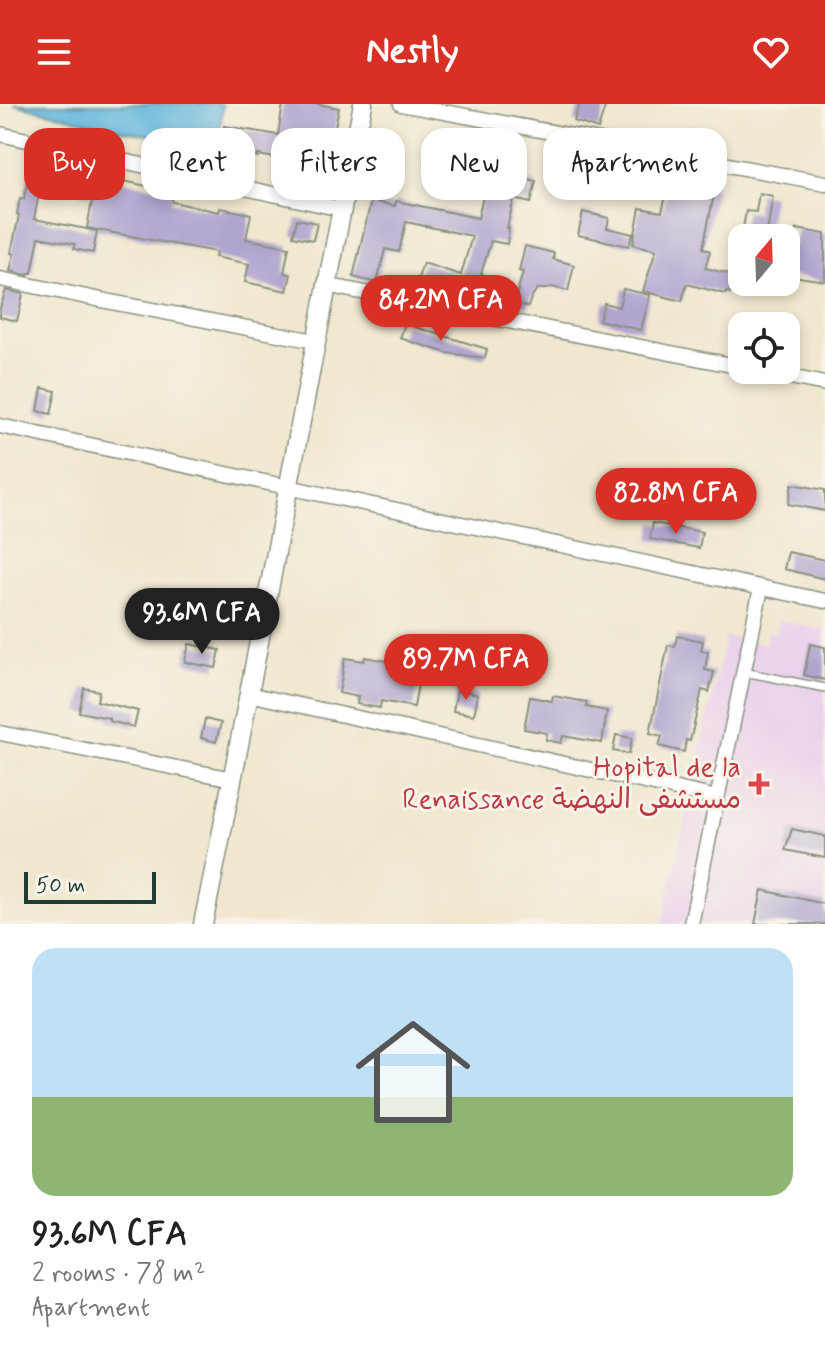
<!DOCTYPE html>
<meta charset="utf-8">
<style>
body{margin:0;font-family:Mynerve,"Playpen Sans Arabic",sans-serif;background:#f2f2f2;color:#222;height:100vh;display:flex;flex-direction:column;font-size:30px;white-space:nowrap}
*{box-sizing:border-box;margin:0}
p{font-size:26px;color:#767676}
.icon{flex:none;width:44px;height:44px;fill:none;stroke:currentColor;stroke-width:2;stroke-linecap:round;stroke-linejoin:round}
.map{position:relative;height:820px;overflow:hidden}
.side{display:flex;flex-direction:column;background:#fff;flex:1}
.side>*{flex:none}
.top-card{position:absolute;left:24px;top:24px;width:778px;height:72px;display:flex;gap:16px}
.needle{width:52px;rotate:19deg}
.fabs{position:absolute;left:728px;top:120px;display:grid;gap:16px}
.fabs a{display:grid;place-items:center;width:72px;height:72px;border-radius:16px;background:#fff;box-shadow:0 4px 12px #0003;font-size:40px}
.scale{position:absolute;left:24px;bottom:20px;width:132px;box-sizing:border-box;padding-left:8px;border:4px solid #1f3d34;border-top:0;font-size:22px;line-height:28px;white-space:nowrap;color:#1f3d34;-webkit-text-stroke:6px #f7f3e8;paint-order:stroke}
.price{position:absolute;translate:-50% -68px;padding:0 18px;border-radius:28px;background:#d93025;color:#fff;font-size:26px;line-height:52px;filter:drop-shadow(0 2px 4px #0008)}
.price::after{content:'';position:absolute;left:50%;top:48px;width:24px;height:18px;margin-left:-12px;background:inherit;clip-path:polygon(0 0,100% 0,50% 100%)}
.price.on{background:#222;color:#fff}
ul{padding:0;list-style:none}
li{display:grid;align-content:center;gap:16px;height:424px;padding:0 32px}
li span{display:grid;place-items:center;height:248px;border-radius:24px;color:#555}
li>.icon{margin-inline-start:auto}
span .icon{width:144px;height:144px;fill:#fffc;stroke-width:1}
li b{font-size:34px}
.tag{padding:0 28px;border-radius:24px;background:#fff;box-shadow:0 4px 12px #0003;font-size:28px;line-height:72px}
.tag.on{background:#d93025;color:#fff}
header{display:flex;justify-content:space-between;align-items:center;height:104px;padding:0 32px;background:#d93025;color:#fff;font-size:36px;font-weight:700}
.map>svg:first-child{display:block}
.built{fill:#ebd1eb}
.water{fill:#60b5dc;stroke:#407988;stroke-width:2}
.building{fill:#b1a4cf}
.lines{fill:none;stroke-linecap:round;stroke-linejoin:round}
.service-casing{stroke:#889281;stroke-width:10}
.minor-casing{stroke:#889281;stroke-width:17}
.tertiary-casing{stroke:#889281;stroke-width:21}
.service{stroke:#fff;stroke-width:7}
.minor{stroke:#fff;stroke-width:14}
.tertiary{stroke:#fff;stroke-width:18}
.health-dot{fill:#e0444e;stroke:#f7f3e8;stroke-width:3}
.labels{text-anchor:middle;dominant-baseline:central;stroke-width:6;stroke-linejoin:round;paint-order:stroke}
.health-label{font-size:28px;fill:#be3a42;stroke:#f7f3e8;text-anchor:end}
</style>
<header><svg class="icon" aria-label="menu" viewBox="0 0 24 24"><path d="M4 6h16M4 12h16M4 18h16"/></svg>Nestly<svg class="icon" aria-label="heart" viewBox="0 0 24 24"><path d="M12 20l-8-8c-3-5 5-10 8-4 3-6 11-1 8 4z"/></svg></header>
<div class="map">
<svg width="825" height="820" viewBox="0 0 825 820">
<rect width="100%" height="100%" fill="#f7f3e8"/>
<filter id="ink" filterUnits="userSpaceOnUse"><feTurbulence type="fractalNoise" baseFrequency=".0125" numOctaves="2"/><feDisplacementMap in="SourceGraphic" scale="16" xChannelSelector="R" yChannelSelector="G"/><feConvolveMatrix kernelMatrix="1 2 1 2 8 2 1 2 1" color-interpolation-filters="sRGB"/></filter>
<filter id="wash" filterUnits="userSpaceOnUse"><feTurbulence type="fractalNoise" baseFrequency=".006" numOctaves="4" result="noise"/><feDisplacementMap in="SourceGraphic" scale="32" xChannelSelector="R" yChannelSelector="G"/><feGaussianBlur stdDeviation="1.8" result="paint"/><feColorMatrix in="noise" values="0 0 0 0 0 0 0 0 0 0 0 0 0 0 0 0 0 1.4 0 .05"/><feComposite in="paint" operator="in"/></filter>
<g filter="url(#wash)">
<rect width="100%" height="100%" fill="#f0e7ce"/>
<!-- built -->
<path class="built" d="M778,516l47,10v294h-163l63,-288 40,8 3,-13 8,1z"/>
<!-- water -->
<path class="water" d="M14,0h209c-2,15 -1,38 -19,41l-80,-14z"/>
<g id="blocks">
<!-- building -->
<g class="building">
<path d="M283,0h34l22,4 -7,33 -40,-10 -5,29 -29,-5v2l-39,-8 5,-23 54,9z"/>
<path d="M580,0h14l11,3 -7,22 -24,-8z"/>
<path d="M491,38l14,4 -6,18 -14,-5z"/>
<path d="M572,50l23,5 -8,28 -22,-6z"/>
<path d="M31,56l142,32 -1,10 47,10 1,-4 31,6 -5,25 43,8 -5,26 7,1 -4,17 -42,-9 4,-18 -34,-7 1,-5 -129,-24 6,-32 -11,-2v-2l-41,-8 -7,35 63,12 -4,22 -19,-4 1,-5 -36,-7 -7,36h-3l-1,2 -18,-4 4,-17 -3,-1 8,-38 -2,-1 3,-16 4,1z"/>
<path d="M490,62l19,4 -1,4 28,7 -5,22 -17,-4 -7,29h2l-2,16 -16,-3 -10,33 4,1 -4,17 -36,-8 -2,9 -27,-8 7,-22 38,12 11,-39 -66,-14 -7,30 -14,-3 -8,34 -24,-6 18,-76 24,5 1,-5 82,17z"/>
<path d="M671,71l45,10 -13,63 7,3 -5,17 37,9v17l-16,-2 -1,2 -38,-10 -5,17 -39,-10 13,-41 -23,-6 7,-36 22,4z"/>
<path d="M759,89l14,3 -7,42 -24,-4 4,-23 10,1z"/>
<path d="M583,108l26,6 -2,10 26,6 -4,12 -51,-11z"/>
<path d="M297,115l20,4 -4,17 -20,-4z"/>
<path d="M797,125l28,5v47l-39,-6v-30l8,1z"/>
<path d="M525,142l29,7 -1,6 21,6 -6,26 -16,-4 -6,2h-9l-6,9 -3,9 -14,-4 9,-31 -4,-1z"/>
<path d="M623,185l27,6 -9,35 -42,-10 5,-17 15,4z"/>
<path d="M6,186l17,4 -6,27 -17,-4v-9z"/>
<path d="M405,220l82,25 -2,9 -38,-5 -47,-15z"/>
<path d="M42,284l14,3 -5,23 -13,-3z"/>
<path d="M792,380l33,6v21l-37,-7z"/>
<path d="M653,419l49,9 -3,16 -49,-9z"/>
<path d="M788,448l37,8v19l-41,-10z"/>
<path d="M677,532l26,5 -2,10 7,1 -3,18 9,2 -5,20 -7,-2 -12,51 -4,-1 -2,12 -25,-6 3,-10 -12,-3 18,-88 7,1z"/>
<path d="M189,540l31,6 -4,18 -31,-6z"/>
<path d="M810,540l15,3v33l-21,-5z"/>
<path d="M365,553l33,6 -1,4 23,5 -6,35 -33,-6 -1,7 -23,-4 1,-7 -19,-4 6,-35 19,3z"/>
<path d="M84,584l15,3 -2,10 41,10 -4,16 -25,-6v-3l-30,-6z"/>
<path d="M457,586l21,4 -4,21 -21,-4z"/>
<path d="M553,592l34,6 -1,5 21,4 -5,32 -39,-7 -2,7 -15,-3 1,-7 -23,-4 6,-32 22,4z"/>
<path d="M205,615l16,4 -5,19 -15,-4z"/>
<path d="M616,631l16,3 -3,16 -16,-3z"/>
<path d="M792,725l33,7v22l-40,-8z"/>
<path d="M762,786l63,14v20h-70z"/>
</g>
</g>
</g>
<g filter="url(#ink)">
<use href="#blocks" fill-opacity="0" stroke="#889281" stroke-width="2"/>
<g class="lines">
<!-- service casing -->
<g class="service-casing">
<path id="service" d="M744,568l81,16"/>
</g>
<!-- minor casing -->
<g class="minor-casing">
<g id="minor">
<path d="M401,0l424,79"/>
<path d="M0,30l341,75"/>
<path d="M0,175l111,23 204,39"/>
<path d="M325,181l417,82"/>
<path d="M755,266l70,14"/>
<path d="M0,322l825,175"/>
<path d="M249,590l468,104"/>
<path d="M0,629l233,46"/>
<path d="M691,820l70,-336"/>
</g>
</g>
<!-- tertiary casing -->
<g class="tertiary-casing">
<path id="tertiary" d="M203,820c57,-273 104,-547 160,-820"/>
</g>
<!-- service -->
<use href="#service" class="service"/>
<!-- minor -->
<use href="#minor" class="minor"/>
<!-- tertiary -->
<use href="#tertiary" class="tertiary"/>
</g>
</g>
<!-- markers -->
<path class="health-dot" d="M755 668h8v8h8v8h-8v8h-8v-8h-8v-8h8z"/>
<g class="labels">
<!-- health labels -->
<g class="health-label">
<text x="741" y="664">Hopital de la<tspan x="741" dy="32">Renaissance مستشفى النهضة</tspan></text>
</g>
</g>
</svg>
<div class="fabs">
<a><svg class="needle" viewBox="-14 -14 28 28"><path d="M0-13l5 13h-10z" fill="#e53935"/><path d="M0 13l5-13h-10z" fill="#767676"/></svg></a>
<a><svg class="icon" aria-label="locate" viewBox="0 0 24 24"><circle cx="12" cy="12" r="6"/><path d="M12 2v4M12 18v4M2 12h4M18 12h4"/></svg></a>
</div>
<div class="scale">50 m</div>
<b class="price" style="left:441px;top:239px">84.2M CFA</b>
<b class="price" style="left:676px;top:432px">82.8M CFA</b>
<b class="price on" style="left:202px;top:552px">93.6M CFA</b>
<b class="price" style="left:466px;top:598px">89.7M CFA</b>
<div class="top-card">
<a class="tag on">Buy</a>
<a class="tag">Rent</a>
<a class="tag">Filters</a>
<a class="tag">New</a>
<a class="tag">Apartment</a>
</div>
</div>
<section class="side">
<ul>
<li><span style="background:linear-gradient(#bfe0f5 60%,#8fb573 0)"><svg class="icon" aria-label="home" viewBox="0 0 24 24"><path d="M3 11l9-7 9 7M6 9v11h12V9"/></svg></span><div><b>93.6M CFA</b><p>2 rooms · 78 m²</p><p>Apartment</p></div></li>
</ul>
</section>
